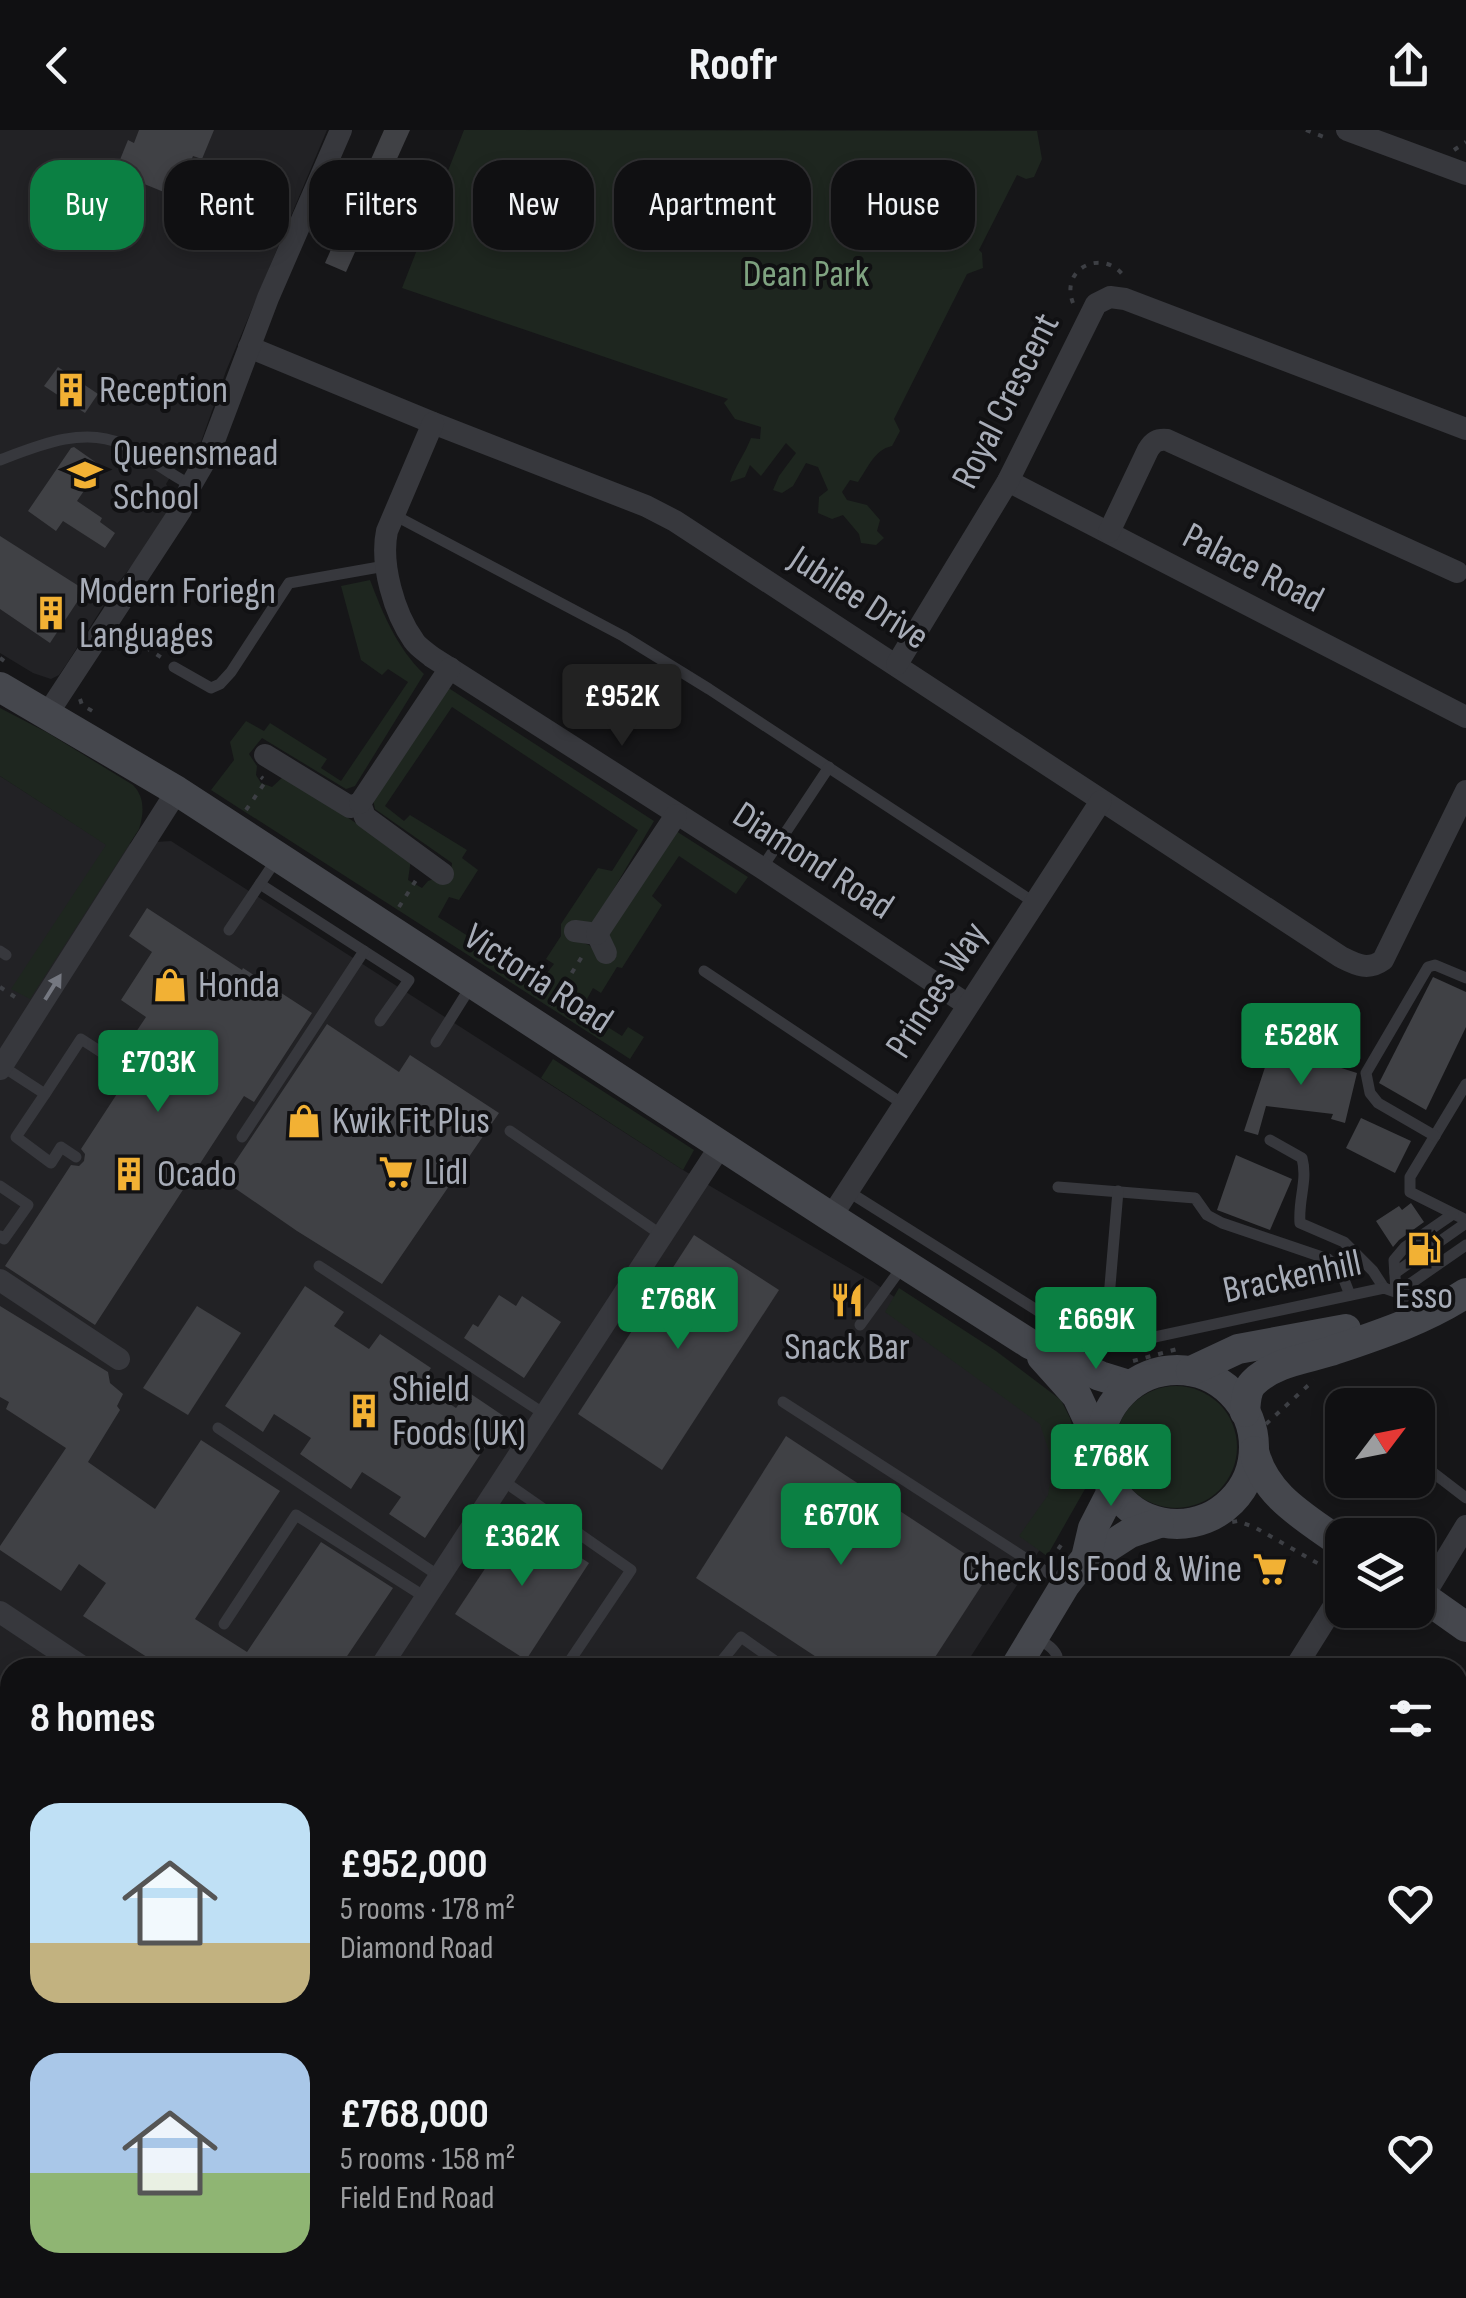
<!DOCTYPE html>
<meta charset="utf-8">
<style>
body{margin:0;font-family:"Sofia Sans Condensed",sans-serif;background:#19191b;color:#f1f3f6;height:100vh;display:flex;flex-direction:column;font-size:38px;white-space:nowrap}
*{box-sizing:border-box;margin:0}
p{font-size:32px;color:#9c9d9f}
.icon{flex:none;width:55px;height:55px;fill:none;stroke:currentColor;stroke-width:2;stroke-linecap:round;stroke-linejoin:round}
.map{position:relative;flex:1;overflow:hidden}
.details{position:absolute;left:0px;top:1528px;width:1468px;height:642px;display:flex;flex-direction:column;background:#101012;border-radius:30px 30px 0 0;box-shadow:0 5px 15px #0003,0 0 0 2px #303032}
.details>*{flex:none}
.top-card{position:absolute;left:30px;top:30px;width:1408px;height:90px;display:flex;gap:20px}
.needle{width:65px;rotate:58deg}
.controls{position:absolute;left:1325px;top:1258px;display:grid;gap:20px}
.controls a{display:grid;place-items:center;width:110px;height:110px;border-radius:20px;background:#101012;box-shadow:0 5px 15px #0003,0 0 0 2px #303032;font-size:50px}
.price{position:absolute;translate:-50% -85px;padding:0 22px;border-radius:10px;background:#0b8043;color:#fff;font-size:32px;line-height:65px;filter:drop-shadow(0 2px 5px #0008)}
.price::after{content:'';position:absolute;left:50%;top:60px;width:30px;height:22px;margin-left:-15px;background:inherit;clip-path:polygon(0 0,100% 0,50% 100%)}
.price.selected{background:#222;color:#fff}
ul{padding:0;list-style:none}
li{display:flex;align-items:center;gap:30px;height:250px;padding:0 30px}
li span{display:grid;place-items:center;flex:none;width:280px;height:200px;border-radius:30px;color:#555}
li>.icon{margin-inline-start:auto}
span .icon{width:120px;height:120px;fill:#fffc;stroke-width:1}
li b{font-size:42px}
h2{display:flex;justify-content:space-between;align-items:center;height:120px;padding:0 30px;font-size:42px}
.tag{padding:0 35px;border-radius:30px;background:#101012;box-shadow:0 5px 15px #0003,0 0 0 2px #303032;font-size:35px;line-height:90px}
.tag.selected{background:#0b8043;color:#fff}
header{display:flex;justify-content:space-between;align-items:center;height:130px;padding:0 30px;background:#101012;font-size:45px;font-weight:700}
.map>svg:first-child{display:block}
.built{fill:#222225}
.green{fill:#1e261f;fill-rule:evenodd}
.building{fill:#404145}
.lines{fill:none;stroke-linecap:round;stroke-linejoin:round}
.path{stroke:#3d3f44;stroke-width:4;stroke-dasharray:5 8;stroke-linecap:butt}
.lane{stroke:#37383d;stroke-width:11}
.street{stroke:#37383d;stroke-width:22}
.secondary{stroke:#45474d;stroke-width:30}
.rail{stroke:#4a4c52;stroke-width:5;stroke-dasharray:12 10;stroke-linecap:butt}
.oneway{fill:#757881}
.labels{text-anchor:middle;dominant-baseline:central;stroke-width:8;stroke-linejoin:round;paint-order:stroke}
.park-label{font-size:38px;fill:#7fa381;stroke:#111113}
.poi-label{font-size:38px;fill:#a8adb8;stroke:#111113;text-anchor:start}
.street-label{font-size:38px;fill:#a8adb8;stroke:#111113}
</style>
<header><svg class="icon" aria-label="back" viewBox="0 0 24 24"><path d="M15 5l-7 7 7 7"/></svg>Roofr<svg class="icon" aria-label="share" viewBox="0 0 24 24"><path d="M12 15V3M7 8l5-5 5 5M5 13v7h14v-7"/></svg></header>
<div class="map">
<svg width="1466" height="2168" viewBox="0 0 1466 2168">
<rect width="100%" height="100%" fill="#161618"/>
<!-- built -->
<g class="built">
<path d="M0,0h327l-101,241 -31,88 -4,5 -8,2 -5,-2 -12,20 8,13v6l-32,50 -24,30 -52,82 -7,10 -8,4 -18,-6 -33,-20z"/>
<path d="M0,646l107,69 64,-4 512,329 190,112 160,112 37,109 -106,164 -954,1v604l-10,-9z"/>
<path d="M29,2160h480l-6,8h-466z"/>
</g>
<!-- green -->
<g class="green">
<path d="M464,0l573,1 5,28 -8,18 -8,2 -9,-4 -38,75 3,3 1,15 -16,6 -73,145 6,12 -8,15c-18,4 -24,22 -34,36l-8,-2 -8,12 5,8 20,5 13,15 -3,11 7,7 -8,7 -15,-2 -2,-9 -16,-19 -11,4 -14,-6 1,-16 9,-7 -10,-23 -12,-4 -13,23 -11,7 -9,-3 6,-14 17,-23 -10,-10 -25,33 -11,-11 -5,12 -15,5c5,-16 15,-28 21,-44l9,1 1,-12 -26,-8 -11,-16 4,-4 -326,-111z"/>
<path d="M370,450c13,34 27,68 54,94l-69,112 -9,3 -84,-51 -13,16 8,12 -1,9 5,8 11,4 12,-11 127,83 -3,21 14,8 6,-7 23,-8 1,-10 -77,-54 -2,-9 74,-113 207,134 -61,103 -18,16 14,5 12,11 8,-23 67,-102 72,46 -12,17 -57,-38 -27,40 10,9 -40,63 -5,-1 -16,26 -8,-5 -12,22 41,26 6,-9 16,10 -14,22 -419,-269 23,-30 -4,-18 16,-21 18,10 6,-8 57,36 -6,9 20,13 67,-99 -20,-13 -6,6 -21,-15 -20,-74zM452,577l186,123 -26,41 -14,-3 -37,56v12l-15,23 8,5 -15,19 -39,-25 5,-12 -18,-12 -8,9 -41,-26 11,-20 10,3 19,-30 -16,-12 5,-8 -57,-35 -6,6 -19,-15z"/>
<path d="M0,578l48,25 85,52c12,12 11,29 6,44l-109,170 -19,-10 95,-144 -106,-69z"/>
<path d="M553,929l141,91 -11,20 -142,-92z"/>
<path d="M899,1158l97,63 65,49 9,18 11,42 4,29 -38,67 -28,-20 29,-41 5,-32 -13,-39 -155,-112z"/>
<circle cx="1176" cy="1317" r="61"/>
</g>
<!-- building -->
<g class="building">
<path d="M139,0h75l-12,29 -9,-3 -17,41 -61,-25 13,-32 6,3z"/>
<path d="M384,0h26l-64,142 -21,-9z"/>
<path d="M58,237l40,27 -13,19 -41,-27z"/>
<path d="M74,317l27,19 -24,35 25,17 -2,4 15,11 -10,15 -42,-27 -7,10 -28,-20 43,-63z"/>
<path d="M0,406l85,54 -35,53 -50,-34z"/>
<path d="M147,778l95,62 1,-2 69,45 -58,89 -10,-6 -149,229 -90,-59 66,-101 8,1 5,-5 1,-7 -4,-5 45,-69 9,1 5,-5 1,-7 -4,-5 10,-16 -15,-10 14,-21 -25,-17 31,-48 -23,-16z"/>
<path d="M1433,847l33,15v35l-40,83 -47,-27z"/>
<path d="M327,894l72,48 11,-17 89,58 -117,171 -85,-53 -74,-51z"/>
<path d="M1272,916l85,27 -12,50 -14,-4 2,-5 -67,-8 -8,29 -14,-4z"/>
<path d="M1361,988l50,23 -16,32 -49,-25z"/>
<path d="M1236,1025l56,24 -22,51 -53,-20z"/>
<path d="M1411,1073l13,19 -25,18 -6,7 -17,-26 23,-15 3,4z"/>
<path d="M694,1105l85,55 -117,180 -84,-56z"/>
<path d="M305,1156l39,26 -10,14 35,23 11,-15 51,34 -11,16 36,24 12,-16 37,25 -80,121 -36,-24 12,-17 -39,-25 -11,17 -51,-35 11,-16 -37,-24 -11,18 -38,-26z"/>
<path d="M499,1165l17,11 6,-10 39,26 -37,56 -60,-40 9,-14 5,3z"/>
<path d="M0,1176l108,66 2,11 13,11 -6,12 3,4 -32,52 67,47 46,-69 79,51 -85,128 52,33 74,-110 72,46 -54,80h-175l-81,-52 23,-33 -27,-19 -18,27 -61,-41v-4l66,-98 -60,-39 3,-7 -9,-5z"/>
<path d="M197,1176l44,27 -53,82 -45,-27z"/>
<path d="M786,1306l205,135 -63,97h-95l-137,-90z"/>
<path d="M519,1387l70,46 -63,97 -71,-46z"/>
</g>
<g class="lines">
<!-- path -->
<g class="path">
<path d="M1306,0l23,9"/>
<path d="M1454,20l12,-8"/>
<path d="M1073,173c-14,-36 32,-56 52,-25"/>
<path d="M124,503l38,25"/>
<path d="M0,528l10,7"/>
<path d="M80,569l2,6 12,7"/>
<path d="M246,680l20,-29 -5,-4"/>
<path d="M399,777l19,-30"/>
<path d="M0,857l21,14"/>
<path d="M551,876l32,-51"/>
<path d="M1133,1231l48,-13"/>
<path d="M1266,1294l48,-44"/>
<path d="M1181,1401l57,-10 18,7 63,36 23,9"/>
<path d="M1051,1430l14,-21"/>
<path d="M494,2168l5,-8"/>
</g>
<!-- lane -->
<g class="lane">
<path d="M0,330c37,-14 83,-34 122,-16 24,11 45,29 69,41"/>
<path d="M394,385l229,121 86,53 326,214"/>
<path d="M174,537l37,21 9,-4 11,-12 58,-89 96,-17"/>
<path d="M762,738l67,-101"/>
<path d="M260,754l149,96 -29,41"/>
<path d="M229,800l49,-73"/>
<path d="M0,821l6,4"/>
<path d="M704,841l199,133"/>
<path d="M436,912l35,-56"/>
<path d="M2,936l43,28 36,-55 51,33"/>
<path d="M1466,954l-56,93v15l56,28"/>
<path d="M45,964l-29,43 35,26 10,-16 15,10"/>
<path d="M510,1001l153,105"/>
<path d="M1435,1006l-57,-33 -8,-10 -4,-20 62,-106 7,-2 31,13"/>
<path d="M242,1007l122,-186"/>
<path d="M1270,1010l32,18c6,23 -4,41 -2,65l44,19 29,29 11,17"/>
<path d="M0,1056l28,19 -24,34 -4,-3"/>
<path d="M1058,1057l137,11 12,17 15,8 106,36 13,13 9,23"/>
<path d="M849,1062l221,139c18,9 32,14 52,13l262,-56 20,7 9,22"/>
<path d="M319,1136l227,149"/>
<path d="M1395,1143l71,-50"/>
<path d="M1396,1162l-2,-32 11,-13 48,-33"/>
<path d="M1404,1165l3,-9 59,-41"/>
<path d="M860,1195l42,-58"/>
<path d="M1105,1215l13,-154"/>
<path d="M783,1272l279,180"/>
<path d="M218,1298l221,148"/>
<path d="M1418,1331l48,37"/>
<path d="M502,1350l129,90 -66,98"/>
<path d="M224,1494l72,-109 129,82"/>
<path d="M1033,1508c10,4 20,8 24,18l-6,12"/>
<path d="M388,1525l20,13"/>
<path d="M716,1538l25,-31 44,31"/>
</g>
<!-- street -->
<g class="street">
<path d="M1347,0l119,44"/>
<path d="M249,217l184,76 213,83 29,15 666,436c16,8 27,14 42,3l83,-169"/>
<path d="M433,293l-46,108c-7,33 7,82 27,110 4,6 12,11 18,16l330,211 206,137"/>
<path d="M1008,351l458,236"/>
<path d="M1109,402l39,-82c5,-8 9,-11 19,-10l290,132"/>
<path d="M897,534l111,-183 88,-177 14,-7 15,2 341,130"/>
<path d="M48,583l133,-203 10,-25 18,-31 59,-156 73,-168"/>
<path d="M265,625l85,52 10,-4 5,14 78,57"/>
<path d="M360,673l90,-135"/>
<path d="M575,801l22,3 9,19"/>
<path d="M597,804l79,-119"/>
<path d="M0,939l177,-278"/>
<path d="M831,1087l270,-416"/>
<path d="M0,1150l119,79"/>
<path d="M1423,1467l43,-71"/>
<path d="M0,1482l84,56"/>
<path d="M380,1538l341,-523"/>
<path d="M1295,1538l47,-75"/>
<path d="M1458,1680l8,-13"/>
<path d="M1458,2107l8,-12"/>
<path d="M836,2168l6,-8"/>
<path d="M1108,2168l6,-8"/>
<path d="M1413,2168l6,-8"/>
</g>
<!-- secondary -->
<g class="secondary">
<path d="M0,557l177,104 654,426 199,127 70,32 29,9"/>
<path d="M1042,1227l35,39 22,47"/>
<circle cx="1177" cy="1317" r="77"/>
<path d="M1191,1241l47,-22 108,-20"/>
<path d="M1245,1282c1,-11 1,-22 8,-29 21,-21 52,-24 78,-32 47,-16 94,-31 135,-58"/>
<path d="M1254,1321c11,46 53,67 88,93"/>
<path d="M1086,1428l13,-5 31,-20 29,-10"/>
<path d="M1418,1463l48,34"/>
<path d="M1015,1538l50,-83 21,-27 7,-30 19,-37"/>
<path d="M524,2168l5,-8"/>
</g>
<!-- rail -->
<g class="rail">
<path d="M0,1964l10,12"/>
<path d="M0,2011l10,11"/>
<path d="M134,2160l7,8"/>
<path d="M172,2160l7,8"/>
</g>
</g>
<!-- one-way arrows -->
<defs><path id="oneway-solid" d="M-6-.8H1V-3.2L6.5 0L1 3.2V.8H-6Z" transform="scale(2.5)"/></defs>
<use class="oneway" href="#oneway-solid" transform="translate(53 857) rotate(-58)"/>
<!-- icons -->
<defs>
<g id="building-bare" transform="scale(2.7)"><path d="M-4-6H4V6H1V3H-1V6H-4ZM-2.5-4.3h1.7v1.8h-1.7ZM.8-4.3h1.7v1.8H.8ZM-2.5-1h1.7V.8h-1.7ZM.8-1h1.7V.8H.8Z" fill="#f2b134" stroke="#111113" stroke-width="2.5" paint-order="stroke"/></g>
<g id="school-bare" transform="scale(2.7)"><path d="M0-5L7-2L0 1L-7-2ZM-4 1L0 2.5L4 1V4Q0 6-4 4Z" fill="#f2b134" stroke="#111113" stroke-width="2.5" paint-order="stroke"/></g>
<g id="shop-bare" transform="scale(2.7)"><path d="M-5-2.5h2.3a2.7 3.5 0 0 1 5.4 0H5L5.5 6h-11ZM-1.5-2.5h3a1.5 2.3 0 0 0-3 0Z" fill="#f2b134" stroke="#111113" stroke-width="2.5" paint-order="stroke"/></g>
<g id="supermarket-bare" transform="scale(2.7)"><path d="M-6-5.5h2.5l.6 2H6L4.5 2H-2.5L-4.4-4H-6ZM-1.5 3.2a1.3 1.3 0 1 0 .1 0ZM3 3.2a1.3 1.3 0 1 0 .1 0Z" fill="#f2b134" stroke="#111113" stroke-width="2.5" paint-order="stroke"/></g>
<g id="fuel-bare" transform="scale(2.7)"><path d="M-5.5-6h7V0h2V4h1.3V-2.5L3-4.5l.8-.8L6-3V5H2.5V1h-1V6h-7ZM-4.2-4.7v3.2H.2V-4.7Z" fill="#f2b134" stroke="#111113" stroke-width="2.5" paint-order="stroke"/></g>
<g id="restaurant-bare" transform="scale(2.7)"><path d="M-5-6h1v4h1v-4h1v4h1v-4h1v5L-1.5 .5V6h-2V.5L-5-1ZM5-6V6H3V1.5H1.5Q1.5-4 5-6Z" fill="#f2b134" stroke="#111113" stroke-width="2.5" paint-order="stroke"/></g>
</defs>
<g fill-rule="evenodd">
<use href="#building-bare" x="71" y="260"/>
<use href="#school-bare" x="85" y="345"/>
<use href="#building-bare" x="51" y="483"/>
<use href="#shop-bare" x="170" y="855"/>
<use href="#shop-bare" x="304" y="991"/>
<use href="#supermarket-bare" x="396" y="1042"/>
<use href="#building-bare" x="129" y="1044"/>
<use href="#fuel-bare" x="1424" y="1119"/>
<use href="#restaurant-bare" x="847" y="1170"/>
<use href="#building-bare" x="364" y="1281"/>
<use href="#supermarket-bare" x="1270" y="1439"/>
</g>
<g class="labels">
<!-- park labels -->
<g class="park-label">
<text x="806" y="144">Dean Park</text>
</g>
<!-- poi labels -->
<g class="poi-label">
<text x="99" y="260">Reception</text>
<text x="113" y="323">Queensmead<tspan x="113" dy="44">School</tspan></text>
<text x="79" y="461">Modern Foriegn<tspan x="79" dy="44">Languages</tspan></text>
<text x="198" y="855">Honda</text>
<text x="332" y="991">Kwik Fit Plus</text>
<text x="424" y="1042">Lidl</text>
<text x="157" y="1044">Ocado</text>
<text x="1424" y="1166" text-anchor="middle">Esso</text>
<text x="847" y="1217" text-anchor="middle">Snack Bar</text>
<text x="392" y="1259">Shield<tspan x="392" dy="44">Foods (UK)</tspan></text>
<text x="1242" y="1439" text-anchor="end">Check Us Food &amp; Wine</text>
</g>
<!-- street labels -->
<g class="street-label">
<text transform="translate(1006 271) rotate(-63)">Royal Crescent</text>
<text transform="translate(1253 438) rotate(27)">Palace Road</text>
<text transform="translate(859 468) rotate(33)">Jubilee Drive</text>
<text transform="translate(813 731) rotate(33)">Diamond Road</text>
<text transform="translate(538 849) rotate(33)">Victoria Road</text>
<text transform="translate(937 860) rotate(-57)">Princes Way</text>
<text transform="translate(1292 1147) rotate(-12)">Brackenhill</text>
</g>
</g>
</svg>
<div class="controls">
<a><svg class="needle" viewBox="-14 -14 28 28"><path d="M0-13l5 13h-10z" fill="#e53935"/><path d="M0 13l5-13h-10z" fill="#9c9d9f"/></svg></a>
<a><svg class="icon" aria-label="layers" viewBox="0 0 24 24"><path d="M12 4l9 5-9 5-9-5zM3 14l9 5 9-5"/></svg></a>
</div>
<b class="price selected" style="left:622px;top:619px">£952K</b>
<b class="price" style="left:1301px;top:958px">£528K</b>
<b class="price" style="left:158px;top:985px">£703K</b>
<b class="price" style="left:678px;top:1222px">£768K</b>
<b class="price" style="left:1096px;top:1242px">£669K</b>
<b class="price" style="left:1111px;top:1379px">£768K</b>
<b class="price" style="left:841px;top:1438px">£670K</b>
<b class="price" style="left:522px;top:1459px">£362K</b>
<div class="top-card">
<a class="tag selected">Buy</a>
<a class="tag">Rent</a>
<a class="tag">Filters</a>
<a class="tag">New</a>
<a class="tag">Apartment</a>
<a class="tag">House</a>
</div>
<section class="details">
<h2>8 homes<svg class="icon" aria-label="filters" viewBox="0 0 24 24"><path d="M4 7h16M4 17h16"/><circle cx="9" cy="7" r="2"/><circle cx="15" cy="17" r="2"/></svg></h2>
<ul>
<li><span style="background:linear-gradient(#bfe0f5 70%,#c2b280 0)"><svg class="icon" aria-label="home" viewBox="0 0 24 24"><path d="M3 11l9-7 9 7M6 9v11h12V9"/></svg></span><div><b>£952,000</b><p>5 rooms · 178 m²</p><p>Diamond Road</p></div><svg class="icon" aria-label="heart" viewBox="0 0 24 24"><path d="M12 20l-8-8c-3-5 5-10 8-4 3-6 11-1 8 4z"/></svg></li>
<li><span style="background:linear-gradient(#a9c7e8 60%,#8fb573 0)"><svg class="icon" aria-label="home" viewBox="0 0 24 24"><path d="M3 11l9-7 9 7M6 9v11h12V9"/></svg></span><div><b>£768,000</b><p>5 rooms · 158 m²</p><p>Field End Road</p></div><svg class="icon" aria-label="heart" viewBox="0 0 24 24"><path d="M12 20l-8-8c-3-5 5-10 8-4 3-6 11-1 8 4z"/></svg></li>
</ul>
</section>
</div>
